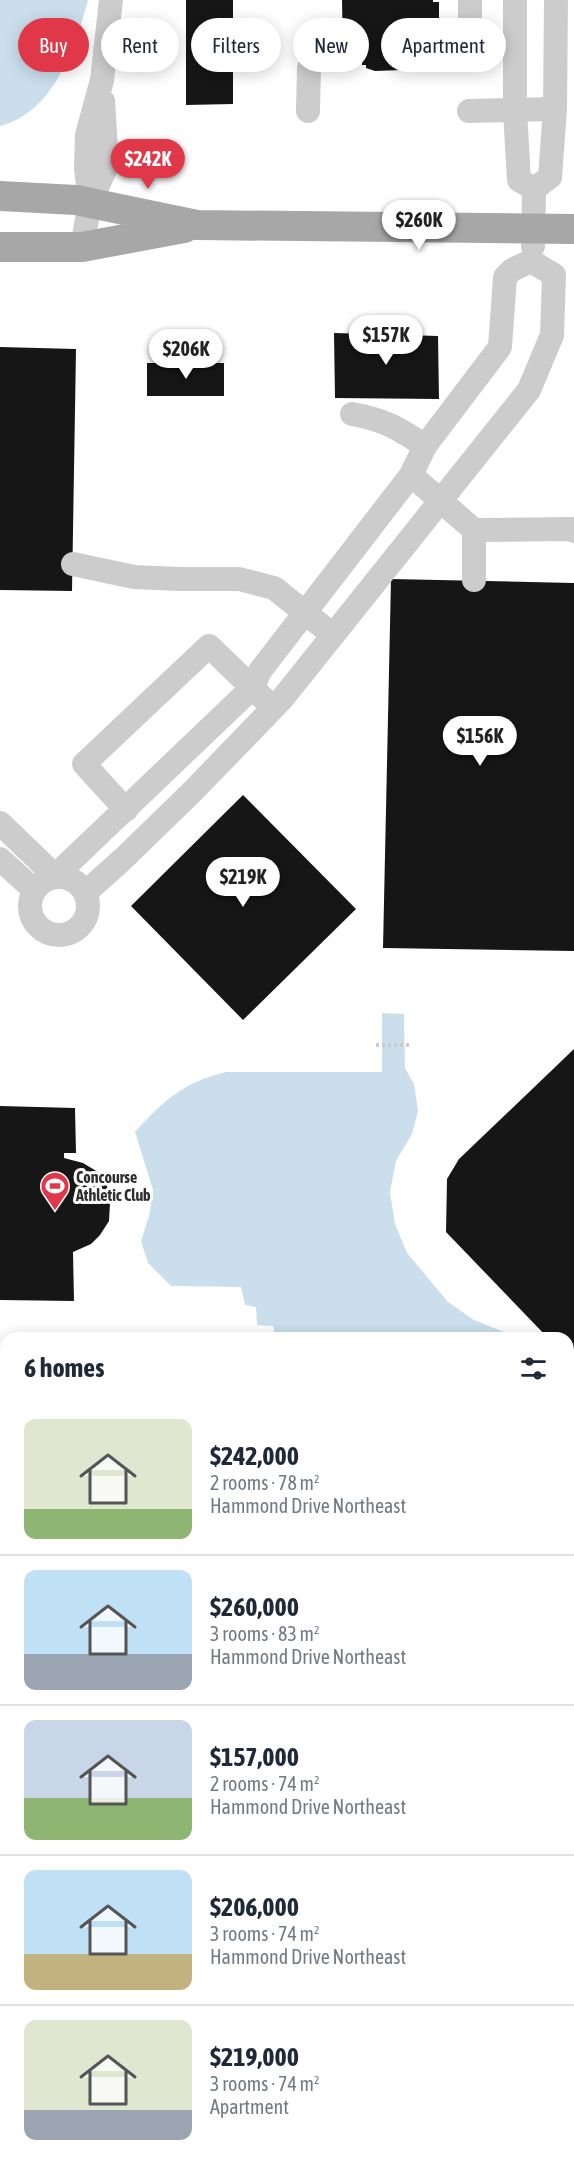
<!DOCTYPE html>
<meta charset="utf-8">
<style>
body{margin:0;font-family:"Asap Condensed",sans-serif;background:#f6f6f7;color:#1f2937;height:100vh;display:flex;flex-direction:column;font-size:22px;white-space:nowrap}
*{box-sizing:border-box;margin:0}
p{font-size:20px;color:#747a83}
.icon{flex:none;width:33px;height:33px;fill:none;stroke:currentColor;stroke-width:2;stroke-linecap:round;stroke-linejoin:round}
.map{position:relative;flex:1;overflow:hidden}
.side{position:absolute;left:0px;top:1332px;width:574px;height:836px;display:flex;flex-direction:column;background:#fff;border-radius:18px 18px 0 0;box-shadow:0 3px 15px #0003}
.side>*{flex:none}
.guide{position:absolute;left:18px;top:18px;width:538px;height:54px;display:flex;gap:12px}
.price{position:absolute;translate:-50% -51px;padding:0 14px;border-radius:21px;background:#fff;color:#222;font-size:20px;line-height:39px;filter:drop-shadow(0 2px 3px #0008)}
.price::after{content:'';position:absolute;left:50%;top:36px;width:18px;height:14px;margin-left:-9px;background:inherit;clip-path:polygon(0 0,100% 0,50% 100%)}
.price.on{background:#e03749;color:#fff}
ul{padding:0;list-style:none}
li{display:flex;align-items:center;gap:18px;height:150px;padding:0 24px}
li+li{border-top:2px solid #e0e1e3}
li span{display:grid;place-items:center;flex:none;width:168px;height:120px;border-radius:12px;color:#555}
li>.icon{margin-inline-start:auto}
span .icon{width:72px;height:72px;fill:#fffc;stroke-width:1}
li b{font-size:26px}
h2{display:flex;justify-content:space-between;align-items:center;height:72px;padding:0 24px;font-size:26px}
.pill{padding:0 21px;border-radius:27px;background:#fff;box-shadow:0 3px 15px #0003;font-size:21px;line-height:54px}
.pill.on{background:#e03749;color:#fff}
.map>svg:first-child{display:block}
.forest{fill:url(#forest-crowns)}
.water{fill:#cadfeb}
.building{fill:#161616}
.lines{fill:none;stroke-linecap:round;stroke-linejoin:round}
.path{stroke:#ccc;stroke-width:4;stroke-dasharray:3 3;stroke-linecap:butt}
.minor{stroke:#ccc;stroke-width:24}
.major{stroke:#a7a7a7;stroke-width:30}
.highway{stroke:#969696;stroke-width:33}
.labels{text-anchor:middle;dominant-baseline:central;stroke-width:6;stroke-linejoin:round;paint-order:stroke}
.poi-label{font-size:16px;font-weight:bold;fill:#2f2f2f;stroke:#fff;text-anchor:start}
</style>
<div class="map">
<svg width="574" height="2167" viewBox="0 0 574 2167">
<defs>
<pattern id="forest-crowns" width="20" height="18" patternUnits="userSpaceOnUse" patternTransform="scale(1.5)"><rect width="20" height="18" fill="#e5ecdd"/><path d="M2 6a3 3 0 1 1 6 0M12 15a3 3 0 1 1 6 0" fill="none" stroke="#c5cbbe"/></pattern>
</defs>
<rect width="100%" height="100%" fill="#fff"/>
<!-- forest -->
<path class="forest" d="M0,1856l6,4v96l-6,-2z"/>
<!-- water -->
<g class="water">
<path d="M0,0h88c-13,48 -34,112 -88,126z"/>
<path d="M382,1013l22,1 1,54 9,16 4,27 -6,23 -16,27 -6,31 5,32 12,29 41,49 26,18 35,14 4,4h-237l-3,-12 -16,-1 -1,-18 -11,-2 -4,-18 -70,-1 -23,-23 -7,-22 8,-25 4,-26 -18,-58c28,-31 49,-50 91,-60h156z"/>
</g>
<!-- building -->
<g class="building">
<path d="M186,0h47v104l-47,1z"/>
<path d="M342,0h91v2h6v58l-29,1 -2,5 -3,-1 -3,5 -27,1 -9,-3v-3h-4v-7h-19z"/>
<path d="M334,333l104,3 1,63 -104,-1z"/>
<path d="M0,347l76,2 -4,242 -72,-1z"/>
<rect x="147" y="363" width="77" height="33"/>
<path d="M391,579l183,4v368l-191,-3z"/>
<path d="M243,795l113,114 -113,111 -112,-114z"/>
<path d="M574,1049v317l-6,-6v-22h-20l-102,-106 1,-53 12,-20z"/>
<path d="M0,1106l75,2 1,45h-12v5l19,5 15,9 10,16 2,15 -1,18 -9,14 -9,9 -18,8 1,49 -74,-1z"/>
<path d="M118,1332l43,1 5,5h-48z"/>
<path d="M568,1641h5l-3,138h-2z"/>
</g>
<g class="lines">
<!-- path -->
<path class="path" d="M376,1045h34"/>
<!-- minor -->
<g class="minor">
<path d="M515,0v111l4,69 15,9"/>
<path d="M470,22v-22"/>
<path d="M308,111l1,-43"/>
<path d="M469,111l86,-2"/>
<path d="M534,189l16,-12 5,-68 1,-109"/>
<path d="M90,203l-4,-35 1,-33 15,-55 9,-80"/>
<path d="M533,246l1,-57"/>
<path d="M82,247l8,-44 17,-38 -4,-64"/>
<path d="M352,414c33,6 46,14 73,32"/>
<path d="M411,475l63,55 97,-1 3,2"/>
<path d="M474,530v50"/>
<path d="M73,564l61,13 45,2h60l35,9 59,47"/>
<path d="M126,810l-42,-46 125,-118 54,52"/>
<path d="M0,823l55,53 198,-189 7,-16 151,-196 14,-29 75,-99 5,-70 7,-7 19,-9 23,14 -2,60 -23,55 -247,309 -88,91 -71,69 -38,34"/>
<path d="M0,859l34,31"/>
<circle cx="59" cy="906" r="29"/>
<path d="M0,1455l6,6"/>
<path d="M0,1565l6,-6"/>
<path d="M572,1724h2"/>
<path d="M570,1782h4"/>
<path d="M0,1790l6,3"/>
<path d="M0,1839l6,3"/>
<path d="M568,1854l6,-4"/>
<path d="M568,1882l6,-3"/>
</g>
<!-- major -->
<g class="major">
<path d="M0,196l76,4 121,25 377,4"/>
<path d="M0,247h82l102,-19"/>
</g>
<!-- highway -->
<g class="highway">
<path d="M0,1995l6,2"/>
<path d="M568,2026l6,-1"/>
<path d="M568,2057l6,-2"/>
<path d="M0,2061l6,1"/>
<path d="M568,2135l6,-2"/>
<path d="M490,2167l14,-5"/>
</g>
</g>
<!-- icons -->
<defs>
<g id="stadium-pin" transform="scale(1.5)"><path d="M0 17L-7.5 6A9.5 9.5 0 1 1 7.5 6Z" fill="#e03749" stroke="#fff"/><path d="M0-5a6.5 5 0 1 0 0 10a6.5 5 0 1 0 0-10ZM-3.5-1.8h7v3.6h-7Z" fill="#fff"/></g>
</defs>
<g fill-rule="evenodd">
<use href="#stadium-pin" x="55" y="1186"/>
</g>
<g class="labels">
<!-- poi labels -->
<g class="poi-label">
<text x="76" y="1177">Concourse<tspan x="76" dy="18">Athletic Club</tspan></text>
</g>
</g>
</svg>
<b class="price on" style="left:148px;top:190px">$242K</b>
<b class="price" style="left:419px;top:251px">$260K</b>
<b class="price" style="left:386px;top:366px">$157K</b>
<b class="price" style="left:186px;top:380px">$206K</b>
<b class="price" style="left:480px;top:767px">$156K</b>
<b class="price" style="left:243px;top:908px">$219K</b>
<div class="guide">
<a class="pill on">Buy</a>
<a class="pill">Rent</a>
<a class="pill">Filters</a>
<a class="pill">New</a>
<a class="pill">Apartment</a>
</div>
<section class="side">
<h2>6 homes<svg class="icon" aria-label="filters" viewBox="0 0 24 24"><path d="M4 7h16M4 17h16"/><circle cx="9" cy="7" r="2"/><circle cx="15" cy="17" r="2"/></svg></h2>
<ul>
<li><span style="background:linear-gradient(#dfe7d0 75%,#8fb573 0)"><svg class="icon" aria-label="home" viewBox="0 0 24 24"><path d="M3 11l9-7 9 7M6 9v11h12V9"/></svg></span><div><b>$242,000</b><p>2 rooms · 78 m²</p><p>Hammond Drive Northeast</p></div></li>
<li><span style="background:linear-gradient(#bfe0f5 70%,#9aa5b1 0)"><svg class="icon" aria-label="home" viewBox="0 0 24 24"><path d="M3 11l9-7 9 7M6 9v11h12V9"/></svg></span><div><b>$260,000</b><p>3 rooms · 83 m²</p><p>Hammond Drive Northeast</p></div></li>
<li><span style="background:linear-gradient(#c9d6e8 65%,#8fb573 0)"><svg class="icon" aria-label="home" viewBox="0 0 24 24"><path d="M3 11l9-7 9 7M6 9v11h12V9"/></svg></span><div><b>$157,000</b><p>2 rooms · 74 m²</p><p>Hammond Drive Northeast</p></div></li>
<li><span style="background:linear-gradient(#bfe0f5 70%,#c2b280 0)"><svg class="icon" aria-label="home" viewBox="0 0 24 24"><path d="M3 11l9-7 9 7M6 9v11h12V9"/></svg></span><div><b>$206,000</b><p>3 rooms · 74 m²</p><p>Hammond Drive Northeast</p></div></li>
<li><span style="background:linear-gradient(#dfe7d0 75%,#9aa5b1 0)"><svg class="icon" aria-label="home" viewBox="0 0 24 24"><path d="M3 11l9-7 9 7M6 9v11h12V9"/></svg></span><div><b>$219,000</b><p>3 rooms · 74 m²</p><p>Apartment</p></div></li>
</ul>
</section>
</div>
